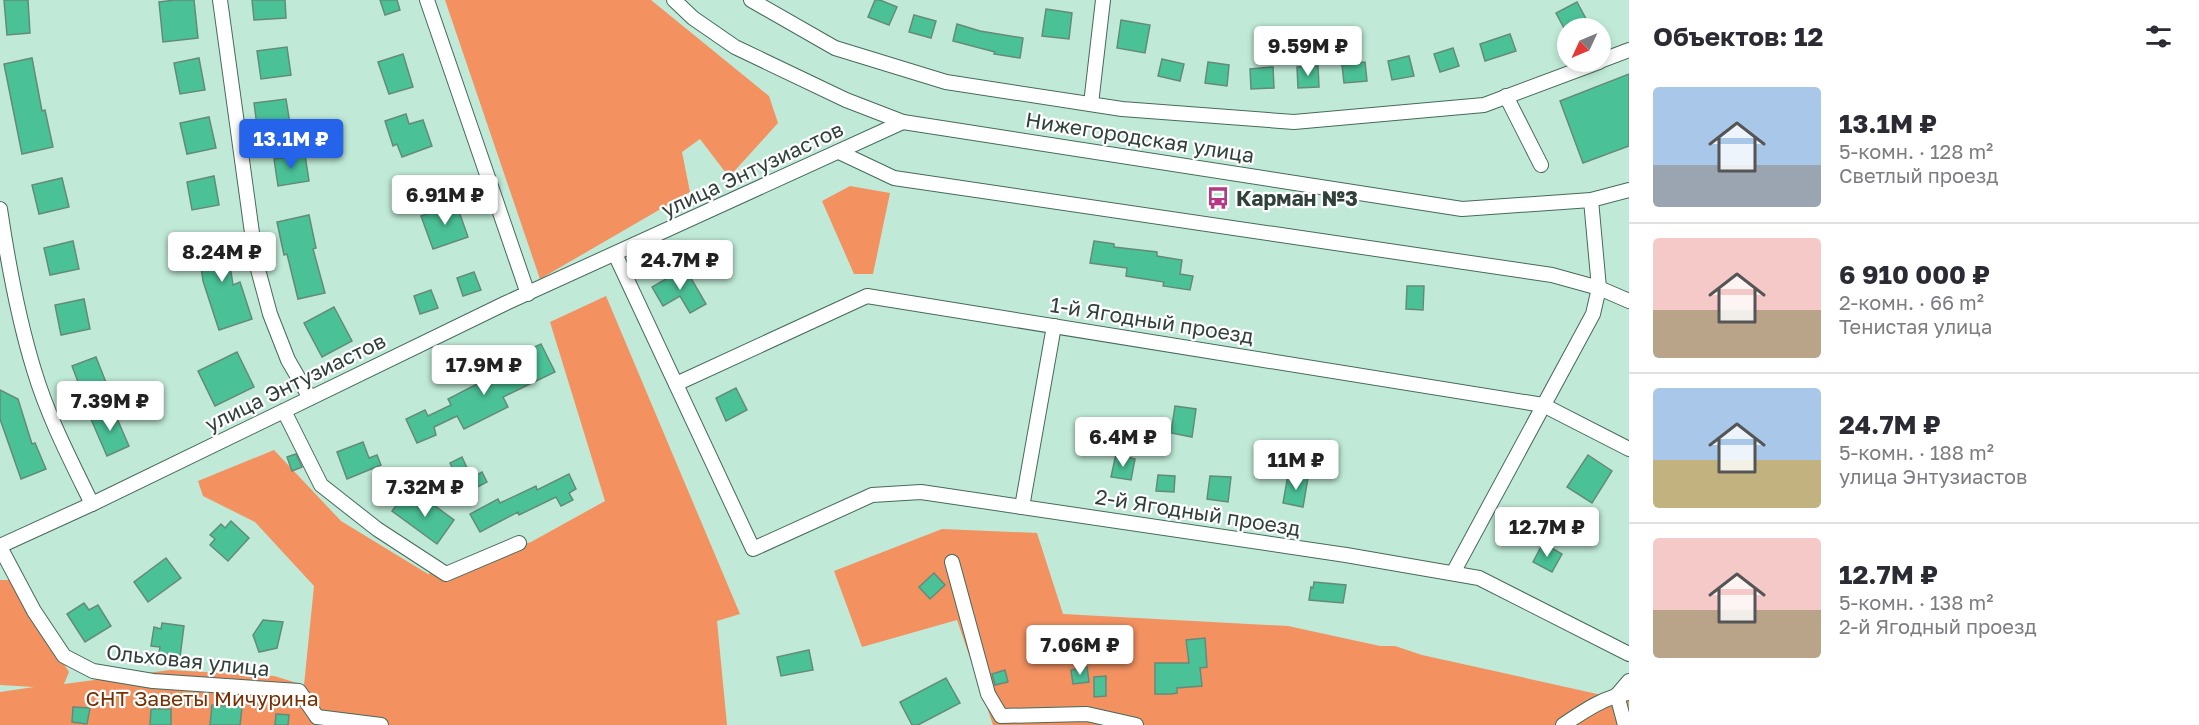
<!DOCTYPE html>
<html lang="ru">
<meta charset="utf-8">
<style>
body{margin:0;font-family:"Golos Text",sans-serif;background:#f7f7f7;color:#2b2b33;height:100vh;display:flex;flex-direction:column;font-size:22px;white-space:nowrap}
*{box-sizing:border-box;margin:0}
p{font-size:20px;color:#7c7c81}
.icon{flex:none;width:33px;height:33px;fill:none;stroke:currentColor;stroke-width:2;stroke-linecap:round;stroke-linejoin:round}
.map{position:relative;flex:1;overflow:hidden}
.side{display:flex;flex-direction:column;background:#fff;width:570px}
.side>*{flex:none}
.needle{width:39px;rotate:226deg}
.fabs{position:absolute;left:1557px;top:18px;display:grid;gap:12px}
.fabs a{display:grid;place-items:center;width:54px;height:54px;border-radius:50%;background:#fff;box-shadow:0 3px 9px #0003;font-size:30px}
.price{position:absolute;translate:-50% -51px;padding:0 14px;border-radius:6px;background:#fff;color:#222;font-size:20px;line-height:39px;filter:drop-shadow(0 2px 3px #0008)}
.price::after{content:'';position:absolute;left:50%;top:36px;width:18px;height:14px;margin-left:-9px;background:inherit;clip-path:polygon(0 0,100% 0,50% 100%)}
.price.current{background:#2563eb;color:#fff}
ul{padding:0;list-style:none}
li{display:flex;align-items:center;gap:18px;height:150px;padding:0 24px}
li+li{border-top:2px solid #e1e1e2}
li span{display:grid;place-items:center;flex:none;width:168px;height:120px;border-radius:6px;color:#555}
li>.icon{margin-inline-start:auto}
span .icon{width:72px;height:72px;fill:#fffc;stroke-width:1}
li b{font-size:26px}
h2{display:flex;justify-content:space-between;align-items:center;height:72px;padding:0 24px;font-size:26px}
main{display:flex;flex:1;min-height:0}
.map>svg:first-child{display:block}
.green{fill:#f39161}
.building{fill:#4bc197;stroke:#648b7a;stroke-width:1.5}
.lines{fill:none;stroke-linecap:round;stroke-linejoin:round}
.minor-casing{stroke:#456a5b;stroke-width:16}
.minor{stroke:#fff;stroke-width:14}
.labels{text-anchor:middle;dominant-baseline:central;stroke-width:4.5;stroke-linejoin:round;paint-order:stroke}
.street-label{font-size:21px;fill:#30413a;stroke:#fff}
.poi-label{font-size:21px;font-weight:bold;fill:#30413a;stroke:#fff;text-anchor:start}
.park-label{font-size:21px;fill:#763003;stroke:#fff}
</style>
<main>
<div class="map">
<svg width="1629" height="725" viewBox="0 0 1629 725">
<rect width="100%" height="100%" fill="#c0ead7"/>
<!-- green -->
<g class="green">
<path d="M445,0h206l118,96 9,27 -49,54 -29,-38 -18,13 8,40 -150,87z"/>
<path d="M850,186l40,7 -17,81h-19l-32,-73z"/>
<path d="M606,296l134,318 -23,7 10,104h-727v-33l34,-5 -34,-2v-105h12l57,92 -5,12 106,-14 104,6 30,9 10,-99 -59,-64 -52,-26 -5,-15 76,-31 67,71 87,53 103,-32 74,-41 -55,-179z"/>
<path d="M942,529l95,4 26,81 225,12 92,20h15l27,9 207,46v24h-636l-36,-105 -95,27 -28,-76z"/>
</g>
<!-- building -->
<g class="building">
<path d="M4,0h24l2,33 -23,2z"/>
<path d="M175,0h19l4,38 -35,4 -4,-40z"/>
<path d="M252,0h33l1,18 -32,2z"/>
<path d="M380,0h17l3,10 -15,5z"/>
<path d="M875,0h5l17,7 -8,18 -21,-8z"/>
<path d="M1577,2l14,26h-27l-8,-15z"/>
<path d="M1046,9l26,4 -3,26 -27,-3z"/>
<path d="M914,15l22,6 -5,17 -22,-6z"/>
<path d="M1121,20l29,5 -5,28 -28,-5z"/>
<path d="M957,24l23,7 43,7 -3,20 -26,-4 1,-2 -42,-11z"/>
<path d="M1510,34l6,17 -31,10 -5,-17z"/>
<path d="M287,47l4,28 -30,4 -4,-28z"/>
<path d="M1453,48l6,18 -19,6 -6,-18z"/>
<path d="M403,54l10,33 -24,7 -11,-32z"/>
<path d="M1409,56l5,20 -22,4 -4,-19z"/>
<path d="M32,58l10,53 3,-1 8,37 -31,7 -18,-90z"/>
<path d="M199,58l6,32 -25,4 -6,-31z"/>
<path d="M1162,59l22,5 -4,17 -22,-5z"/>
<path d="M1208,62l21,3 -2,21 -22,-3z"/>
<path d="M1365,62l2,19 -23,2 -2,-18z"/>
<path d="M1318,66l1,21 -21,1 -1,-21z"/>
<path d="M1273,67l1,21 -23,1 -1,-20z"/>
<path d="M1629,74v72l-46,17 -23,-62z"/>
<path d="M286,99l5,31 -33,4 -4,-31z"/>
<path d="M406,114l3,10 14,-4 9,26 -30,11 -5,-13 -4,2 -8,-25z"/>
<path d="M209,117l7,31 -29,6 -7,-31z"/>
<path d="M305,155l4,26 -31,5 -4,-27z"/>
<path d="M214,176l5,29 -27,5 -5,-28z"/>
<path d="M62,178l7,29 -30,7 -7,-29z"/>
<path d="M456,203l12,34 -35,12 -12,-33z"/>
<path d="M309,215l7,33 -3,1 12,44 -27,6 -11,-45 -3,1 -7,-33z"/>
<path d="M225,233l8,52 7,-3 12,37 -33,11 -16,-49 -6,-43z"/>
<path d="M73,241l6,28 -29,6 -6,-27z"/>
<path d="M1094,241l20,3v3l43,5v4l25,4 -2,14 13,2 -3,14 -27,-4 1,-4 -38,-6 1,-8 -37,-5z"/>
<path d="M685,268l21,36 -16,9 -10,-17 -17,10 -11,-19z"/>
<path d="M474,272l7,18 -18,6 -6,-18z"/>
<path d="M1407,286h17l-1,24 -17,-1z"/>
<path d="M431,290l7,18 -18,6 -6,-18z"/>
<path d="M84,299l6,30 -29,6 -6,-30z"/>
<path d="M334,307l18,34 -30,16 -18,-34z"/>
<path d="M541,344l14,28 -52,25 5,10 -44,22 -7,-13 -23,11 2,8 -19,8 -11,-24 19,-9 3,6 23,-11 -3,-6 83,-43 -3,-6z"/>
<path d="M237,352l17,35 -39,19 -17,-35z"/>
<path d="M96,357l11,28 -24,10 -11,-29z"/>
<path d="M736,388l11,22 -21,11 -10,-23z"/>
<path d="M0,390l18,9 14,45 3,-1 11,26 -25,10 -21,-60z"/>
<path d="M1175,406l21,3 -4,28 -21,-4z"/>
<path d="M112,407l17,39 -22,10 -17,-39z"/>
<path d="M363,442l6,16 8,-3 4,10 -34,14 -10,-27z"/>
<path d="M296,454l6,13 -10,4 -5,-14z"/>
<path d="M1116,454l19,5 -4,21 -20,-3z"/>
<path d="M1588,455l24,16 -20,32 -25,-16z"/>
<path d="M462,457l5,11 -12,6 -5,-11z"/>
<path d="M482,472l5,10 -15,8 -5,-10z"/>
<path d="M569,474l7,15 -7,4 4,7 -12,6 -5,-9 -37,18 -1,-3 -38,20 -10,-18 28,-15 2,4 36,-17 1,4z"/>
<path d="M1158,475l17,1 -1,16 -18,-1z"/>
<path d="M1288,475l20,3 -5,29 -20,-4z"/>
<path d="M1210,476l21,1 -3,25 -21,-3z"/>
<path d="M419,494l35,26 -17,24 -45,-33 9,-12 10,7z"/>
<path d="M231,521l18,17 -21,23 -18,-16 5,-6 -5,-4 11,-11 4,4z"/>
<path d="M1543,543l19,11 -10,18 -19,-10z"/>
<path d="M166,558l15,20 -33,24 -14,-20z"/>
<path d="M934,573l11,12 -15,14 -11,-12z"/>
<path d="M1314,582l32,3 -3,18 -34,-3 2,-13 2,1z"/>
<path d="M84,603l5,7 9,-5 13,21 -26,16 -18,-28z"/>
<path d="M263,620l20,2 -6,26 -18,4 -6,-17z"/>
<path d="M162,623l22,3 -4,31 -21,-4 1,-6 -9,-1 3,-19 7,2z"/>
<path d="M1130,627l2,32 -16,1 -2,-32z"/>
<path d="M1205,638l2,29 -7,1 2,18 -25,2v5l-6,1h-16v-31h34l-3,-23z"/>
<path d="M809,650l4,20 -32,6 -4,-19z"/>
<path d="M1087,667l2,15 -16,2 -2,-14z"/>
<path d="M1005,670l3,12 -13,3 -3,-11z"/>
<path d="M1106,676v20l-12,1v-20z"/>
<path d="M946,678l14,25 -42,22h-6l-12,-23z"/>
<path d="M212,705l30,2 -2,18h-30z"/>
<path d="M73,707l17,1 -3,16 -15,-2z"/>
<path d="M151,709h20v16h-21z"/>
<path d="M276,714l13,1 -1,10h-13z"/>
</g>
<g class="lines">
<!-- minor casing -->
<g class="minor-casing">
<g id="minor">
<path d="M220,0l36,262 14,52 18,46 22,38"/>
<path d="M427,0l101,294"/>
<path d="M674,0l19,18 42,29 111,53 57,22 559,87 129,-9 38,-10"/>
<path d="M751,0l84,48 111,34 176,27 172,13 190,-17 115,-43"/>
<path d="M1600,61l29,-11"/>
<path d="M1506,96l35,69"/>
<path d="M1091,104l12,-104"/>
<path d="M839,152l55,26 658,97 47,13 30,13"/>
<path d="M0,209c8,54 18,109 34,161 14,47 37,91 58,134"/>
<path d="M615,254l138,295 119,-54 49,-3 425,63 133,23 150,76"/>
<path d="M676,384l191,-88 676,109 86,44"/>
<path d="M284,411l37,74 56,44 69,45 73,-31"/>
<path d="M1022,507l32,-181"/>
<path d="M0,546l92,-42 414,-201 397,-181"/>
<path d="M0,547l34,64 30,45 29,15 60,10 146,10 18,26"/>
<path d="M952,562l36,132 13,22 86,-2 49,11"/>
<path d="M1453,573l140,-259 6,-26 -8,-88"/>
<path d="M1617,695l8,30"/>
<path d="M1617,695l12,-14"/>
<path d="M317,717l64,8"/>
<path d="M1563,725c21,-14 41,-28 66,-32"/>
</g>
</g>
<!-- minor -->
<use href="#minor" class="minor"/>
</g>
<!-- icons -->
<defs>
<g id="bus-bare" transform="scale(1.8)"><path d="M-5-6H5V4H4V6H2V4H-2V6H-4V4H-5ZM-3.5-4V0h7V-4ZM-3.5 1.2v1.5H-2V1.2ZM2 1.2v1.5H3.5V1.2Z" fill="#b53786" stroke="#fff" stroke-width="2.5" paint-order="stroke"/></g>
</defs>
<g fill-rule="evenodd">
<use href="#bus-bare" x="1218" y="198"/>
</g>
<g class="labels">
<!-- street labels -->
<g class="street-label">
<text transform="translate(1140 137) rotate(9)">Нижегородская улица</text>
<text transform="translate(752 169) rotate(-25)">улица Энтузиастов</text>
<text transform="translate(1152 320) rotate(9)">1-й Ягодный проезд</text>
<text transform="translate(295 382) rotate(-26)">улица Энтузиастов</text>
<text transform="translate(1198 512) rotate(9)">2-й Ягодный проезд</text>
<text transform="translate(188 660) rotate(6)">Ольховая улица</text>
</g>
<!-- poi labels -->
<g class="poi-label">
<text x="1236" y="198">Карман №3</text>
</g>
<!-- park labels -->
<g class="park-label">
<text x="202" y="698">СНТ Заветы Мичурина</text>
</g>
</g>
</svg>
<div class="fabs">
<a><svg class="needle" viewBox="-14 -14 28 28"><path d="M0-13l5 13h-10z" fill="#e53935"/><path d="M0 13l5-13h-10z" fill="#7c7c81"/></svg></a>
</div>
<b class="price" style="left:1308px;top:77px">9.59M ₽</b>
<b class="price current" style="left:291px;top:170px">13.1M ₽</b>
<b class="price" style="left:445px;top:226px">6.91M ₽</b>
<b class="price" style="left:222px;top:283px">8.24M ₽</b>
<b class="price" style="left:680px;top:291px">24.7M ₽</b>
<b class="price" style="left:484px;top:396px">17.9M ₽</b>
<b class="price" style="left:110px;top:432px">7.39M ₽</b>
<b class="price" style="left:1123px;top:468px">6.4M ₽</b>
<b class="price" style="left:1296px;top:491px">11M ₽</b>
<b class="price" style="left:425px;top:518px">7.32M ₽</b>
<b class="price" style="left:1547px;top:558px">12.7M ₽</b>
<b class="price" style="left:1080px;top:676px">7.06M ₽</b>
</div>
<section class="side">
<h2>Объектов: 12<svg class="icon" aria-label="filters" viewBox="0 0 24 24"><path d="M4 7h16M4 17h16"/><circle cx="9" cy="7" r="2"/><circle cx="15" cy="17" r="2"/></svg></h2>
<ul>
<li><span style="background:linear-gradient(#a9c7e8 65%,#9aa5b1 0)"><svg class="icon" aria-label="home" viewBox="0 0 24 24"><path d="M3 11l9-7 9 7M6 9v11h12V9"/></svg></span><div><b>13.1M ₽</b><p>5-комн. · 128 m²</p><p>Светлый проезд</p></div></li>
<li><span style="background:linear-gradient(#f6c9c9 60%,#b9a48a 0)"><svg class="icon" aria-label="home" viewBox="0 0 24 24"><path d="M3 11l9-7 9 7M6 9v11h12V9"/></svg></span><div><b>6 910 000 ₽</b><p>2-комн. · 66 m²</p><p>Тенистая улица</p></div></li>
<li><span style="background:linear-gradient(#a9c7e8 60%,#c2b280 0)"><svg class="icon" aria-label="home" viewBox="0 0 24 24"><path d="M3 11l9-7 9 7M6 9v11h12V9"/></svg></span><div><b>24.7M ₽</b><p>5-комн. · 188 m²</p><p>улица Энтузиастов</p></div></li>
<li><span style="background:linear-gradient(#f6c9c9 60%,#b9a48a 0)"><svg class="icon" aria-label="home" viewBox="0 0 24 24"><path d="M3 11l9-7 9 7M6 9v11h12V9"/></svg></span><div><b>12.7M ₽</b><p>5-комн. · 138 m²</p><p>2-й Ягодный проезд</p></div></li>
</ul>
</section>
</main>
